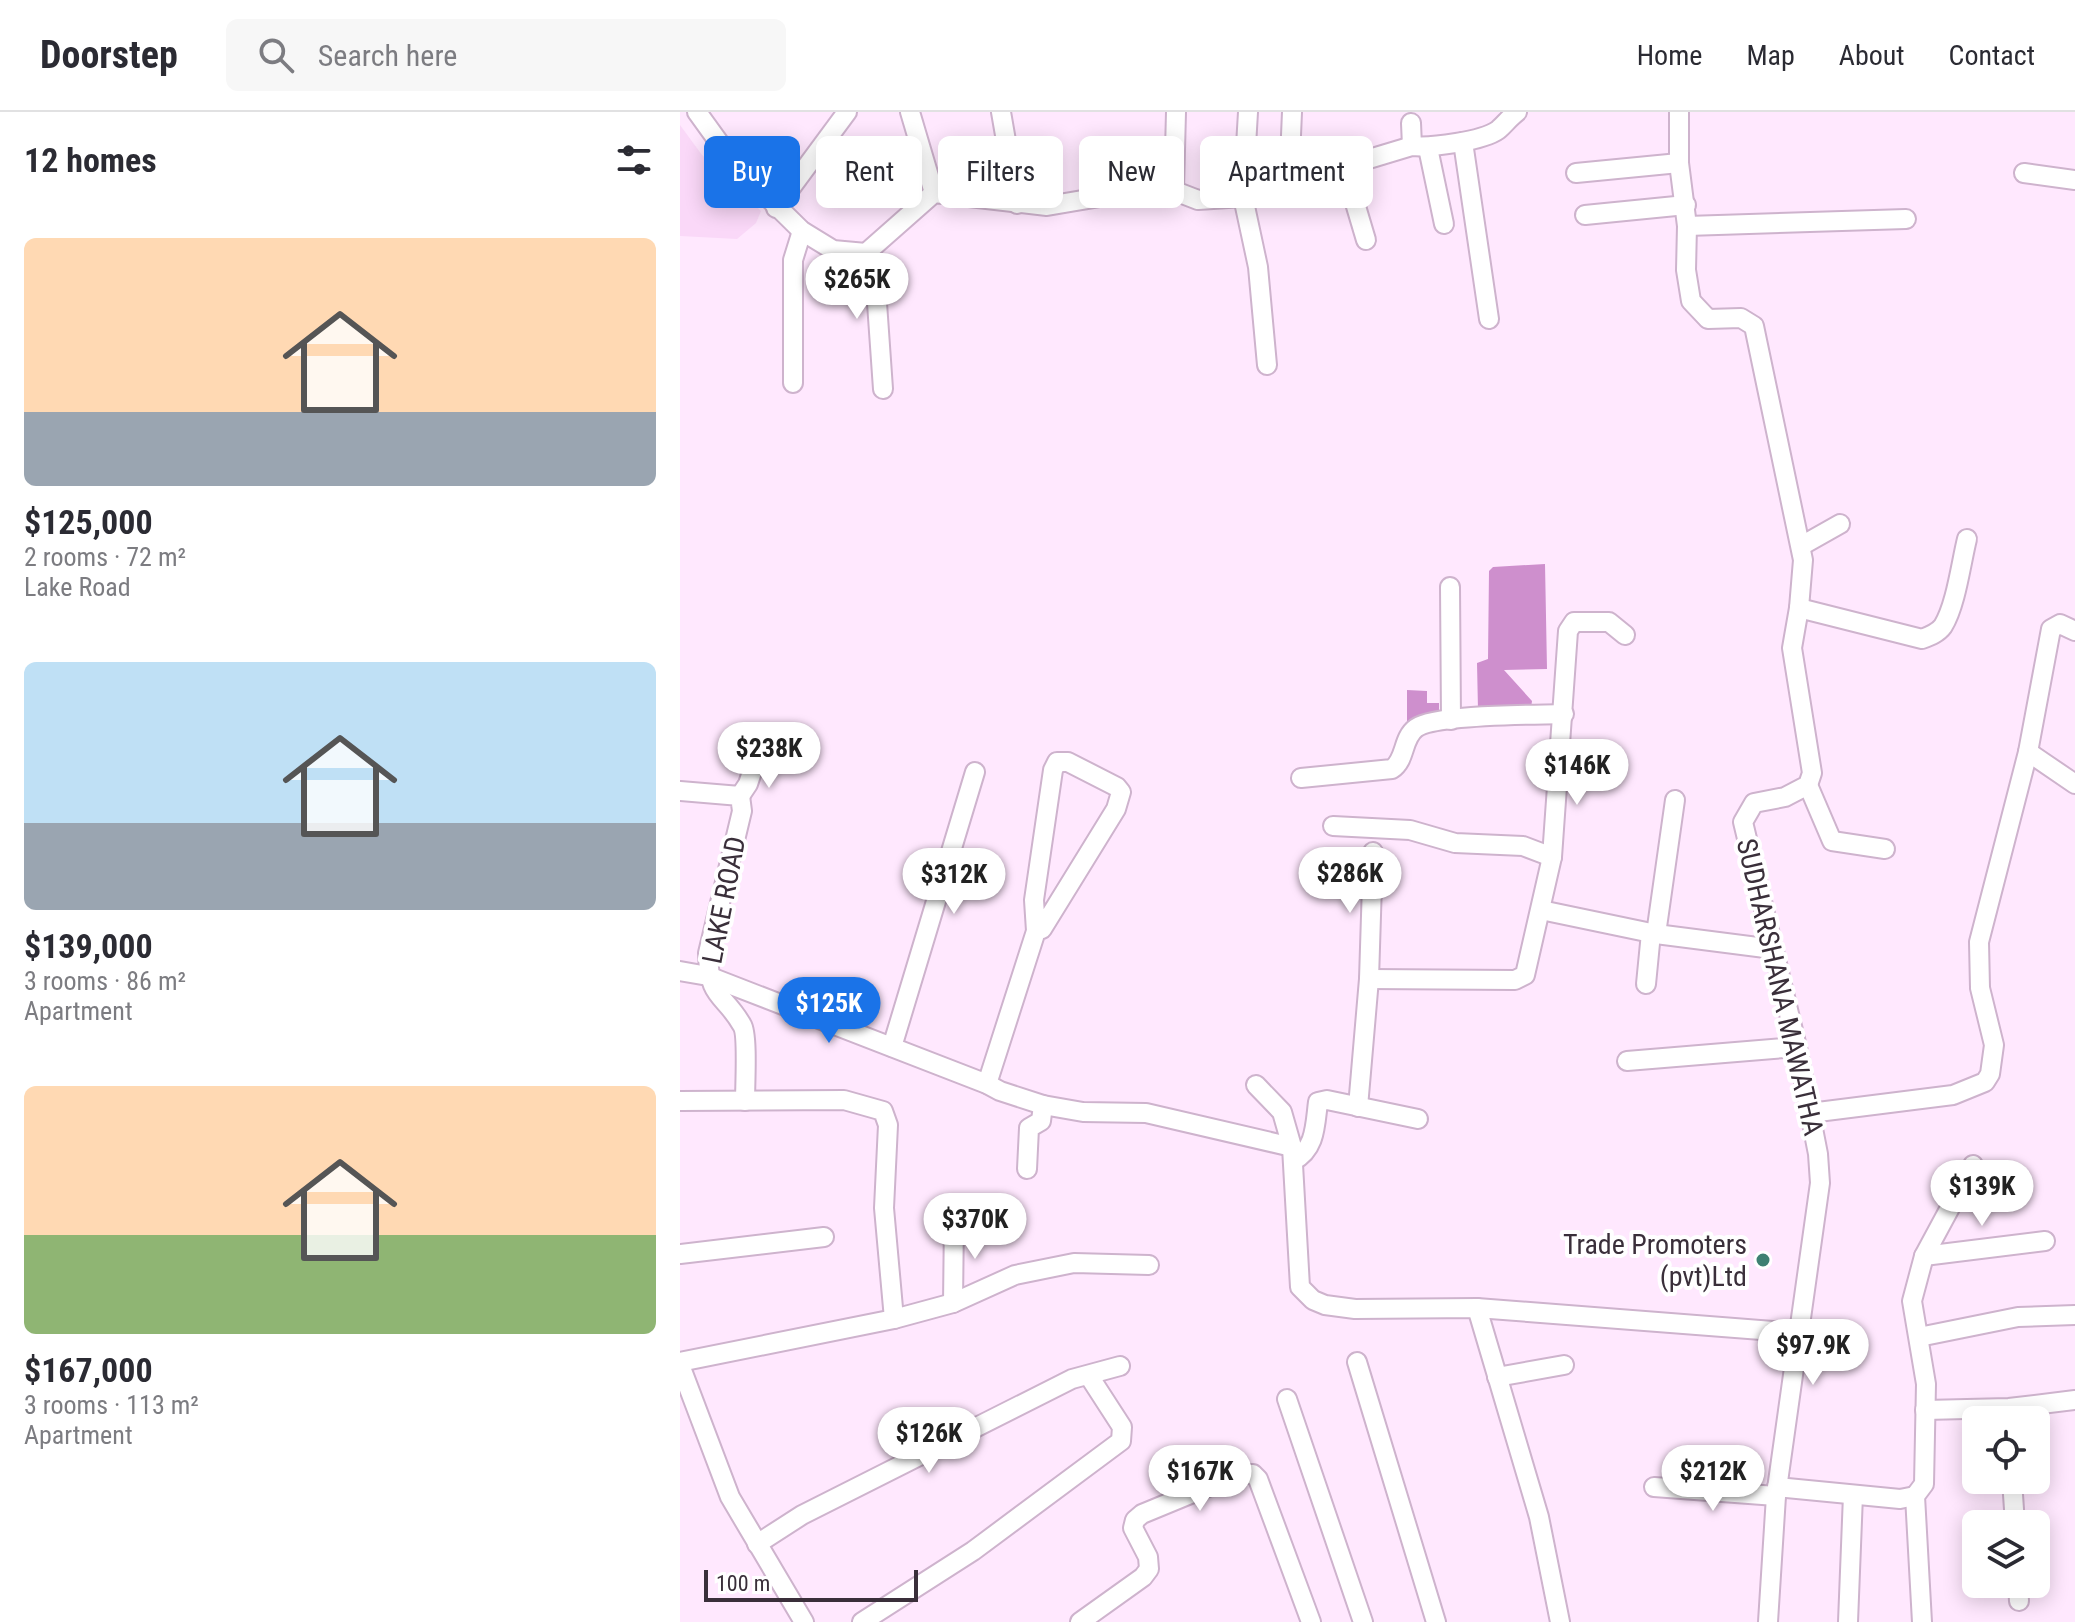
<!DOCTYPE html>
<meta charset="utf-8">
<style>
body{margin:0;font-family:"Roboto Condensed",sans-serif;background:#f7f7f7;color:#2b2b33;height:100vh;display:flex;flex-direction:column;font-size:30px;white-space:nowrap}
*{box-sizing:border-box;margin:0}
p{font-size:26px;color:#7c7c81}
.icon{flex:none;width:44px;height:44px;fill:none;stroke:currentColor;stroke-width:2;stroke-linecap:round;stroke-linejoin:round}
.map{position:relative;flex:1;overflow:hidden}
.panel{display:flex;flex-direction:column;background:#fff;width:680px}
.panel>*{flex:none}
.top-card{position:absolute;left:24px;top:24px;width:760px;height:72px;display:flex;gap:16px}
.tools{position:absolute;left:1282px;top:1294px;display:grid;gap:16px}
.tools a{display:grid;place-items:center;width:88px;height:88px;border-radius:12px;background:#fff;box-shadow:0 4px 20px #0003;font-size:40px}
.scale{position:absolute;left:24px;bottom:20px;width:214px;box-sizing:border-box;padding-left:8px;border:4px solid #3a2f3a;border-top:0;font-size:22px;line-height:28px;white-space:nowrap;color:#3a2f3a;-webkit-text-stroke:6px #fff;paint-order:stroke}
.price{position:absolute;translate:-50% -68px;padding:0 18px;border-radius:28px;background:#fff;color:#222;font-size:26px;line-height:52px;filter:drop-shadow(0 2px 4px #0008)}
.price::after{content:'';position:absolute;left:50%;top:48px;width:24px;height:18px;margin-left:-12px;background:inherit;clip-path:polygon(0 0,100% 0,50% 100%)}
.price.on{background:#1a73e8;color:#fff}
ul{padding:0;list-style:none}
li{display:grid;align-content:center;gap:16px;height:424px;padding:0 24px}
li span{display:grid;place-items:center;height:248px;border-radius:12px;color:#555}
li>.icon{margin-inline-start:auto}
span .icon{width:144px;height:144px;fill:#fffc;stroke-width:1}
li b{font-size:34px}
h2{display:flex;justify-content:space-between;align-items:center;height:96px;padding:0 24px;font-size:34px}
.pill{padding:0 28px;border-radius:12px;background:#fff;box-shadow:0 4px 20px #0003;font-size:28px;line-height:72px}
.pill.on{background:#1a73e8;color:#fff}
header{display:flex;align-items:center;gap:48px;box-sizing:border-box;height:112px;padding:0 40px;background:#fff;border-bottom:2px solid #e1e1e2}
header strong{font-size:38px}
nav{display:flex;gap:44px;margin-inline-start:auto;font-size:28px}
.search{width:560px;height:72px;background:#f7f7f7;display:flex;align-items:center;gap:20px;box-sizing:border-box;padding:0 28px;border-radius:12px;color:#7c7c81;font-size:30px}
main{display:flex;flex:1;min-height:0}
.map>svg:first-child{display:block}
.built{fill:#fad8f8}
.water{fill:#ce8fcd}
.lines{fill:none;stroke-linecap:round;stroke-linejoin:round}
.street-casing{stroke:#ceb3cd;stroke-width:22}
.street{stroke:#fff;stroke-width:18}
.poi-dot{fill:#3e8072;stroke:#fff;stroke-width:3}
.labels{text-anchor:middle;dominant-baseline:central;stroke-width:8;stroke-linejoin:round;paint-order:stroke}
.street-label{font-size:28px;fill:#3a2f3a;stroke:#fff}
.poi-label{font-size:28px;fill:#3a2f3a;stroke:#fff;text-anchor:end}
</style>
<header>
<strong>Doorstep</strong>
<div class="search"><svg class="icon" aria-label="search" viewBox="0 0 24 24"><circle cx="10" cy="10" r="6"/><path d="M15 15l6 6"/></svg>Search here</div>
<nav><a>Home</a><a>Map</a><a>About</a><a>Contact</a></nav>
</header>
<main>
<section class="panel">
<h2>12 homes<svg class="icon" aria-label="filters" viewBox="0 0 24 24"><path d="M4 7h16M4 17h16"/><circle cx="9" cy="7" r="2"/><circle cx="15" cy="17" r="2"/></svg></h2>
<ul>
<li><span style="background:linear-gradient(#ffd9b3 70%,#9aa5b1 0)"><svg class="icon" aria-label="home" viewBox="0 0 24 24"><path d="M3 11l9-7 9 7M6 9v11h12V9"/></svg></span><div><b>$125,000</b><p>2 rooms · 72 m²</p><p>Lake Road</p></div></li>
<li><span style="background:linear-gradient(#bfe0f5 65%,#9aa5b1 0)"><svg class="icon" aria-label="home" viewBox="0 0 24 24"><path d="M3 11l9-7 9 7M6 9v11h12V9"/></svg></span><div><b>$139,000</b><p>3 rooms · 86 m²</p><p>Apartment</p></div></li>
<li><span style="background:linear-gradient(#ffd9b3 60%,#8fb573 0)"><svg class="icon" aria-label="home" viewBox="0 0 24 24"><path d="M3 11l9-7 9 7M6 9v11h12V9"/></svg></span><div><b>$167,000</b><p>3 rooms · 113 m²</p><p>Apartment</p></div></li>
</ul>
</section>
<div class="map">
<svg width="1395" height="1510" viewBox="0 0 1395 1510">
<rect width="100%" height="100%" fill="#ffe8fe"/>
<!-- built -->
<path class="built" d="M0,13l22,30 59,56 -5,12 -19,16 -57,-3z"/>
<!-- water -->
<g class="water">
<path d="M865,452l2,105 -43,1 28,31 -1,7 -53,2 -1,-47 11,-4 1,-88 4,-4z"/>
<path d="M727,578l20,1v12h12v17l-32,1z"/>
</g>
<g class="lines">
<!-- street casing -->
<g class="street-casing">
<g id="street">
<path d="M17,0l39,54 66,65 31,19 33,3 68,-60 113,13 53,-9 49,-16 49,19 45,-3 169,-51c19,2 71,-5 86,-16 7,-6 12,-13 19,-18"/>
<path d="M230,0l24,81"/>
<path d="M321,0l16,92"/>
<path d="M568,0l-5,85 15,70 9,98"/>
<path d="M999,0v51l8,63 -1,44 5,31 17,18 33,-1 13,8 49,234 -4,48 -7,40 20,125 -4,12 -23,12 -31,6 -11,19 54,225 21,107 2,29 -44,313 -8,126"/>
<path d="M731,11l1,23"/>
<path d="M783,30l26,177"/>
<path d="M748,36l16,76"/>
<path d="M664,54l22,74"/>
<path d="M896,61l103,-10"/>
<path d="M1344,61l51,7"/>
<path d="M609,70l3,-70"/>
<path d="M494,77l2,-77"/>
<path d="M96,96l71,-96"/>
<path d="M905,103l101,-10"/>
<path d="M1007,114l219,-7"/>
<path d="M186,141l1,13 10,37 6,86"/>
<path d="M113,271v-123l9,-29"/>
<path d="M1121,434l39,-22"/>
<path d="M770,475l1,133"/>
<path d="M1119,496l123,31c8,-3 16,-6 21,-13 13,-21 18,-63 24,-87"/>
<path d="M1348,640l47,32"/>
<path d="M621,666l91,-9c14,-9 10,-31 24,-41 20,-14 118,-13 148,-14"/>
<path d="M1128,673l24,56 53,8"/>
<path d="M0,679l60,5 2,15 -34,142c1,47 15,39 34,72 6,9 3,61 3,76"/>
<path d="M60,684l8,-12 7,-21"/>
<path d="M653,714l77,4 45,13 68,3 29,11"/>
<path d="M861,798l115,24 117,15"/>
<path d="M976,822l19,-134"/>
<path d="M0,859l28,5 279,108 13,7 43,14 40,7 63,1 146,34"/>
<path d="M689,867l146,1 10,-5 27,-118 16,-226 6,-9h35l16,13"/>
<path d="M966,872l5,-51"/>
<path d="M212,935l83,-275"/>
<path d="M947,949l170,-14"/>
<path d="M307,972l49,-153 -2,-31 19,-130 4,-8h11l49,25 4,5 -5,17 -74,120 -6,2"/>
<path d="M576,973l26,27 10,35 8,140 13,13 12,5 30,4 122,-1 323,25"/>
<path d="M0,989l164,-1 39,11 5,14 -4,83 10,111"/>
<path d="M678,995l11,-128 4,-127"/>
<path d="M1130,1001l143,-18 32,-13 5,-8 4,-29 -14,-57 -1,-46 49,-190 23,-123 9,-5 15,7"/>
<path d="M613,1049c23,-12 22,-36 25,-59l9,-2 91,19"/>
<path d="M347,1057l2,-41 12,-7 2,-16"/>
<path d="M0,1142l144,-17"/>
<path d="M1244,1144l121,-15"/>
<path d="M273,1191l1,-84"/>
<path d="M797,1196l62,209 21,105"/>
<path d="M1239,1225l99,-20 57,-2"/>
<path d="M0,1250l214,-43 59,-16 62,-28 59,-12 75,2"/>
<path d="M677,1250l79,260"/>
<path d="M0,1253l50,132 74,125"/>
<path d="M817,1265l67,-12"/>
<path d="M607,1287l76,223"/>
<path d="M1245,1298l84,-2 66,-8"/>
<path d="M1332,1368l3,44"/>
<path d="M974,1375l122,9"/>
<path d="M1097,1375l123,12 15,-3"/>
<path d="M77,1432l45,-29 270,-136 48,-13"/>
<path d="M1338,1472l1,17"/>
<path d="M182,1510l111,-71 148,-110 1,-14 -33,-51"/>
<path d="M400,1510l63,-45 6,-8 -1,-12 -15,-29 2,-8 7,-6 97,-40h14l5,5 53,143"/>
<path d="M1168,1510l5,-127"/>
<path d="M1242,1510l-7,-126 9,-12 2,-100 -14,-83 12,-45 49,-91"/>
</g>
</g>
<!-- street -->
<use href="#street" class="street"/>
</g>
<!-- markers -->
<circle class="poi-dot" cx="1083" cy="1148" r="8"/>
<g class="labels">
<!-- street labels -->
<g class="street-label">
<text transform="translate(44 788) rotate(-79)">LAKE ROAD</text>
<text transform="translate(1100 875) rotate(77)">SUDHARSHANA MAWATHA</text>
</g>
<!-- poi labels -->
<g class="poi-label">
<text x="1067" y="1132">Trade Promoters<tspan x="1067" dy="32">(pvt)Ltd</tspan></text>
</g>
</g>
</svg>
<div class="tools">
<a><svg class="icon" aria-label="locate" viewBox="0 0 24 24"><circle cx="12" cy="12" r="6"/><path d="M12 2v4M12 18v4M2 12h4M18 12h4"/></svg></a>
<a><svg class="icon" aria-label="layers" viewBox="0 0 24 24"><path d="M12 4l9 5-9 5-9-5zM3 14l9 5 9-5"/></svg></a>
</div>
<div class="scale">100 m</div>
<b class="price" style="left:177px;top:209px">$265K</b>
<b class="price" style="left:89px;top:678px">$238K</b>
<b class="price" style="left:897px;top:695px">$146K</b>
<b class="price" style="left:670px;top:803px">$286K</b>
<b class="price" style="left:274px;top:804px">$312K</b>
<b class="price on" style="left:149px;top:933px">$125K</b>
<b class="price" style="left:1302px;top:1116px">$139K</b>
<b class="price" style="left:295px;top:1149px">$370K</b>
<b class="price" style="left:1133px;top:1275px">$97.9K</b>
<b class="price" style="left:249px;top:1363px">$126K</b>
<b class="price" style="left:520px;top:1401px">$167K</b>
<b class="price" style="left:1033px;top:1401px">$212K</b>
<div class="top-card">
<a class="pill on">Buy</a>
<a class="pill">Rent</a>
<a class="pill">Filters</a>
<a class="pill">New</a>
<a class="pill">Apartment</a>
</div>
</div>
</main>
